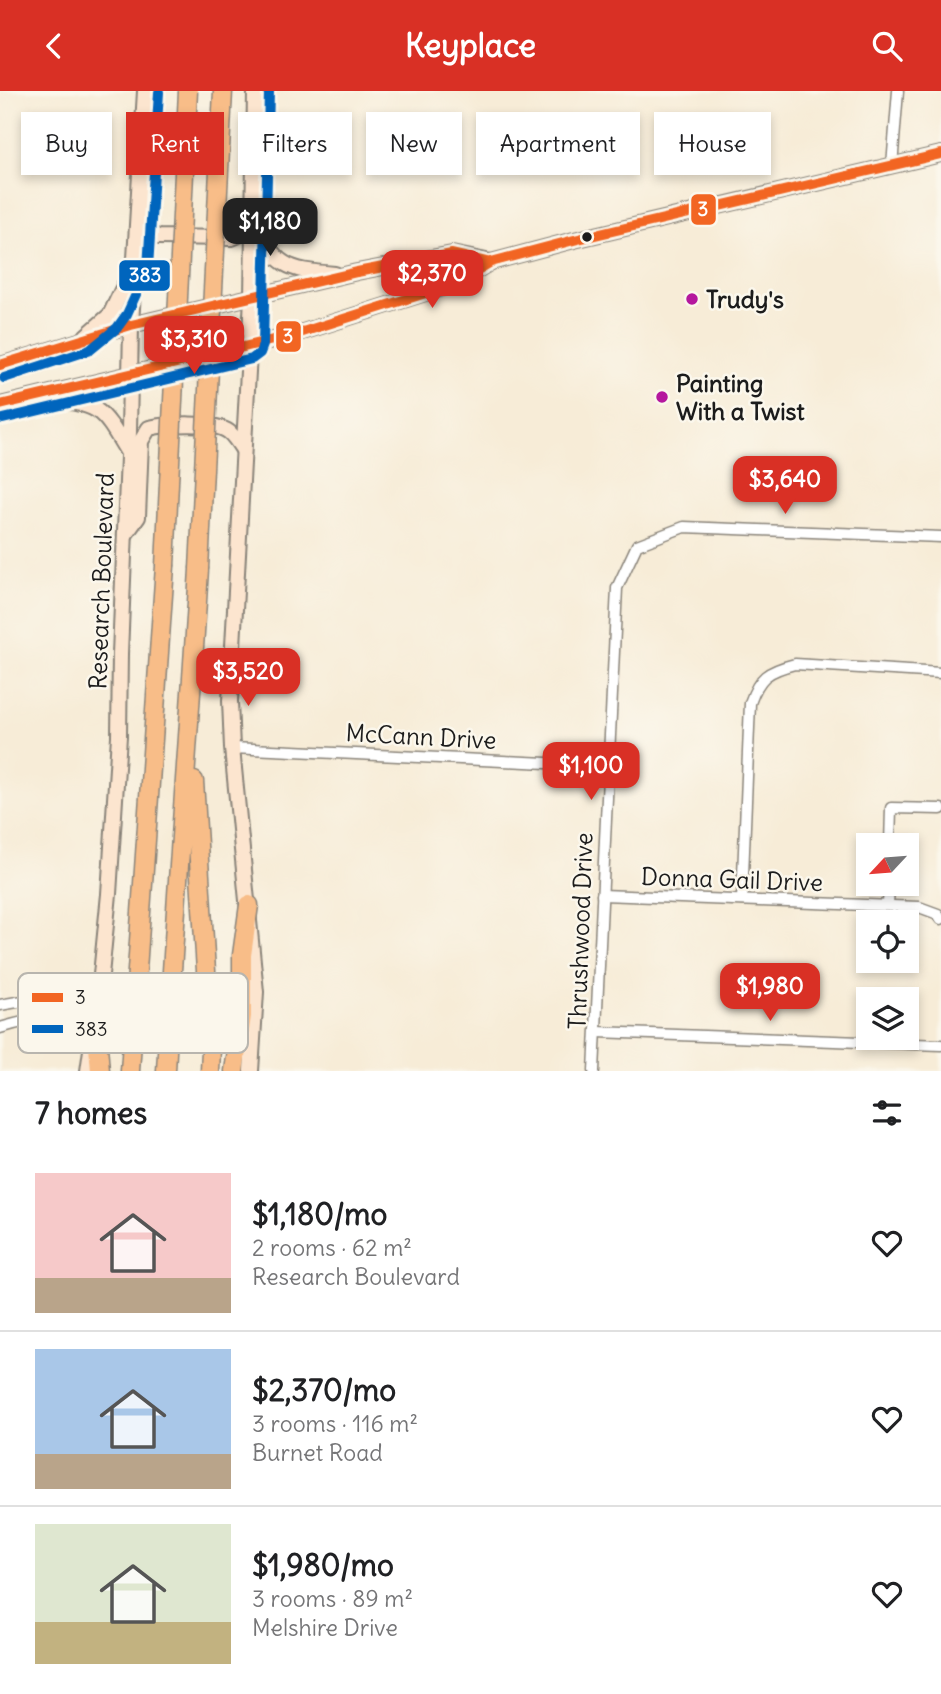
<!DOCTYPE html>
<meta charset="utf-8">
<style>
body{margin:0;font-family:Delius,sans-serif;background:#f6f6f6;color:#202124;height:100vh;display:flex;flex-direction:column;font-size:26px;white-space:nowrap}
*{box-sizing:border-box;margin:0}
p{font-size:23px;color:#757577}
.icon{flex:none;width:38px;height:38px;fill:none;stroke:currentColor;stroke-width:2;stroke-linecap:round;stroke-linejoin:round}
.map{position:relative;height:980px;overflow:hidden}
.side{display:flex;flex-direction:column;background:#fff;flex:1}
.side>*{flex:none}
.banner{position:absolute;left:21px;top:21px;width:900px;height:63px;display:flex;gap:14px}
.needle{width:46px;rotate:244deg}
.controls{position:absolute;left:856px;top:742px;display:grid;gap:14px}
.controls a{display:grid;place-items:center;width:63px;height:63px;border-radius:0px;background:#fff;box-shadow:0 4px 10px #0003;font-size:35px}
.price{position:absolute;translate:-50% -60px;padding:0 16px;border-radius:14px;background:#d93025;color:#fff;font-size:23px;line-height:46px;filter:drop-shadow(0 2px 4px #0008)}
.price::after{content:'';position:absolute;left:50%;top:42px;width:21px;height:16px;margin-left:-10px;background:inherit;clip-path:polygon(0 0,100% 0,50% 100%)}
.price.selected{background:#222;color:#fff}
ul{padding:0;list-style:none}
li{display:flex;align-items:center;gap:21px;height:175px;padding:0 35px}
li+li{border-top:2px solid #e0e0e0}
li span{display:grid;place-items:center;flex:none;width:196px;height:140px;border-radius:0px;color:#555}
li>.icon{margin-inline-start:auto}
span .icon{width:84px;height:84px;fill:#fffc;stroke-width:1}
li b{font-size:30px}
h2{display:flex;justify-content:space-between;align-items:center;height:84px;padding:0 35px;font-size:30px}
.tag{padding:0 24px;border-radius:0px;background:#fff;box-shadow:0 4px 10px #0003;font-size:24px;line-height:63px}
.tag.selected{background:#d93025;color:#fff}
header{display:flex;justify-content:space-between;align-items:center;height:91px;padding:0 35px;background:#d93025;color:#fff;font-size:32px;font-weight:700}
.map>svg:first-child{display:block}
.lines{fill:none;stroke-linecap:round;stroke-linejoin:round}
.street-casing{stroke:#8a847a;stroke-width:13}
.secondary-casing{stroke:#8a847a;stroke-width:18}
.highway-casing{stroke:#8a847a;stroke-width:21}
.street{stroke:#fff;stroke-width:10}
.secondary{stroke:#fce5cf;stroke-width:14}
.highway{stroke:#f8bd88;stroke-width:18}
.highway-bridge-casing{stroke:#8a847a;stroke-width:21;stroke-linecap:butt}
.highway-bridge{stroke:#f8bd88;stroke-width:18}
.bus-1-casing{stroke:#fbf7ec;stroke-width:16}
.bus-2-casing{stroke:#fbf7ec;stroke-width:16}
.bus-1{stroke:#f26522;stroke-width:10}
.bus-2{stroke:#0065bd;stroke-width:10}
.bus-dot{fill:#1c1c1c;stroke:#fbf7ec;stroke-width:2.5}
.poi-dot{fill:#b5179e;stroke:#fbf7ec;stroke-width:2.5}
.labels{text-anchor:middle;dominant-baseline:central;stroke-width:5;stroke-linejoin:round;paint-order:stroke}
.poi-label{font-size:24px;font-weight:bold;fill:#1c1c1c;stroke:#fbf7ec;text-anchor:start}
.street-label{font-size:24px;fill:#1c1c1c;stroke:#fbf7ec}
.key{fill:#fbf7ec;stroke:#b8b5ae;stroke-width:2}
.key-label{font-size:19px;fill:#1c1c1c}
.line-badge{stroke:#fbf7ec;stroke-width:2.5}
.badge-label{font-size:19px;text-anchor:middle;font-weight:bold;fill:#fff}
</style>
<header><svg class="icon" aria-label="back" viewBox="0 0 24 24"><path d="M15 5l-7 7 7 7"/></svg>Keyplace<svg class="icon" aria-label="search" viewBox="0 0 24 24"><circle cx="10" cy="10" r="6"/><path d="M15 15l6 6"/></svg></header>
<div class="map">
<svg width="941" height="980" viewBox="0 0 941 980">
<rect width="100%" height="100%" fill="#fbf7ec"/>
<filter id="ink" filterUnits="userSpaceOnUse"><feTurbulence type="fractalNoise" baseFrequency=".0143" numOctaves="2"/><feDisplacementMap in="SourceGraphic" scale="14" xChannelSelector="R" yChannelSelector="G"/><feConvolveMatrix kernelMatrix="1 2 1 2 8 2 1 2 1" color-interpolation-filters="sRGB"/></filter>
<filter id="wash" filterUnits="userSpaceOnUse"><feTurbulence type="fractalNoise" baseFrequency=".00686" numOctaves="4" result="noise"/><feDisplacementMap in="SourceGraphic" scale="28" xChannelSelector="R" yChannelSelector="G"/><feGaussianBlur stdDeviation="1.57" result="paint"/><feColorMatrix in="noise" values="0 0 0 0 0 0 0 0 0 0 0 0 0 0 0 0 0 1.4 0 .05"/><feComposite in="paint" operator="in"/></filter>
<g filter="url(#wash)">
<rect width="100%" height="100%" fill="#f7ecd7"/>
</g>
<g filter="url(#ink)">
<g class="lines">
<!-- street casing -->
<g class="street-casing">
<g id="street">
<path d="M892,75l6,-75"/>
<path d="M232,657l376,18"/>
<path d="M890,754l1,-37 50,1"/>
<path d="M602,804l317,12 19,7 3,5"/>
<path d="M742,809l8,-197c9,-26 17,-32 45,-39l146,9"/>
<path d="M888,814l1,-21"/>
<path d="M0,914l68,-12 31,2"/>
<path d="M0,937c37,-11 57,-13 96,-7"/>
<path d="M597,941l344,13"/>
<path d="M594,980l23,-483 20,-43 47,-18 257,10"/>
</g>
</g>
<!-- secondary casing -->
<g class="secondary-casing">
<g id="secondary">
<path d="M138,120l11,21 9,5 74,1 9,-4 11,-16"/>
<path d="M254,130c22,46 32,49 81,53"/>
<path d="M86,245l24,-21 20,-42"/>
<path d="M0,274l131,-40 226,-53 95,-18 39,8"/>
<path d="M43,308c57,6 56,5 85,54"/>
<path d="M0,314l290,-69 164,-52 37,-22 83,-22 367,-86"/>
<path d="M125,444l13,-18 3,-76 8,-13c17,-4 66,-7 80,4 5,4 10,12 14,18"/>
<path d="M88,980l11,-76 10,-101 10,-158 1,-82 9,-222 2,-107 14,-234"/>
<path d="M251,980l5,-79 -24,-244 -2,-47 22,-403 3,-207"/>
</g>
</g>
<!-- highway casing -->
<g class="highway-casing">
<g id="highway">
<path d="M194,690l17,269 -1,21"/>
<path d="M96,930l4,50"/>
<path d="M130,980l35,-505"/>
<path d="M166,980c9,-167 23,-334 33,-502"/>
<path d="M234,980l8,-55v-61l7,-50"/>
</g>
</g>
<!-- street -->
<use href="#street" class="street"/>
<!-- secondary -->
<use href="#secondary" class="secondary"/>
<!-- highway -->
<use href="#highway" class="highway"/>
<!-- highway-bridge casing -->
<g class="highway-bridge-casing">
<g id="highway-bridge">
<path d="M165,475l23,-475"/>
<path d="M199,478l24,-478"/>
</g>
</g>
<!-- highway-bridge -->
<use href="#highway-bridge" class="highway-bridge"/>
<!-- bus-1 casing -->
<g class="bus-1-casing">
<g id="bus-1">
<path d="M0,274l131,-40 226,-53 95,-18 35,8"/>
<path d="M0,314l290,-69 164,-52 37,-22 83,-22 367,-86"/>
</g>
</g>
<!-- bus-2 casing -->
<g class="bus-2-casing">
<g id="bus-2">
<path d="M4,287l86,-28 27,-22 10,-14 21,-46 11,-176"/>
<path d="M3,328l249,-60 8,-6 3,-8 6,-254"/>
</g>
</g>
<!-- bus-1 -->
<use href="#bus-1" class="bus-1"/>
<!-- bus-2 -->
<use href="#bus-2" class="bus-2"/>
</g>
</g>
<!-- markers -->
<circle class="bus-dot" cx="587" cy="146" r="6"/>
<g class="poi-dot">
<circle cx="692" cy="208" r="7"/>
<circle cx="662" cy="306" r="7"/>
</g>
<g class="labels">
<!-- poi labels -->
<g class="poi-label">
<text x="706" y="208">Trudy's</text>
<text x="676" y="292">Painting<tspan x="676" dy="28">With a Twist</tspan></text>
</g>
<!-- street labels -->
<g class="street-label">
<text transform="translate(101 490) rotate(-88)">Research Boulevard</text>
<text transform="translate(421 645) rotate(3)">McCann Drive</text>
<text transform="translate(732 788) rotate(2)">Donna Gail Drive</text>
<text transform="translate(580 840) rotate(-88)">Thrushwood Drive</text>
</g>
</g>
<!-- legend -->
<rect x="18" y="882" width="230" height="80" rx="10" class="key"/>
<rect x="32" y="902" width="31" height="9" fill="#f26522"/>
<rect x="32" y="934" width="31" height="8" fill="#0065bd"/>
<g class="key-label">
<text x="75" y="913">3</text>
<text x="75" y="945">383</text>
</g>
<g class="line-badge">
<rect x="690" y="102" width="27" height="33" rx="7" fill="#f26522"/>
<rect x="118" y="168" width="53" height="33" rx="7" fill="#0065bd"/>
<rect x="275" y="229" width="27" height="33" rx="7" fill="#f26522"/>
</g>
<g class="badge-label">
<text x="703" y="125">3</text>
<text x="145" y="191">383</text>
<text x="288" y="252">3</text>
</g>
</svg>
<div class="controls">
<a><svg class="needle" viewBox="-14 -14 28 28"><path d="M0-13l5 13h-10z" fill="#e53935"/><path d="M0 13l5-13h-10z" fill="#757577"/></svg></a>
<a><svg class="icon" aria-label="locate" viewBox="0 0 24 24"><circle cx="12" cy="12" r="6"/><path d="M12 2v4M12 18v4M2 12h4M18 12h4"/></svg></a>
<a><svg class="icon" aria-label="layers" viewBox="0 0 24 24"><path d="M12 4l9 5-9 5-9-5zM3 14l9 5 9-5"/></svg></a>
</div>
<b class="price selected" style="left:270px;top:167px">$1,180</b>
<b class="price" style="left:432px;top:219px">$2,370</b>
<b class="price" style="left:194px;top:285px">$3,310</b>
<b class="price" style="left:785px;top:425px">$3,640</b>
<b class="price" style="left:248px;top:617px">$3,520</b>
<b class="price" style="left:591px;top:711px">$1,100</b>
<b class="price" style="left:770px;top:932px">$1,980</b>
<div class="banner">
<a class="tag">Buy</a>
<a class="tag selected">Rent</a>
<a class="tag">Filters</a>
<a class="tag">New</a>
<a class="tag">Apartment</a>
<a class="tag">House</a>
</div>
</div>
<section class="side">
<h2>7 homes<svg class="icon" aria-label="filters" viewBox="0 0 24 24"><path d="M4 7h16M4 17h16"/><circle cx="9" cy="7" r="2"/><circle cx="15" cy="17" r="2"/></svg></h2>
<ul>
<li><span style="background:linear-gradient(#f6c9c9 75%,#b9a48a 0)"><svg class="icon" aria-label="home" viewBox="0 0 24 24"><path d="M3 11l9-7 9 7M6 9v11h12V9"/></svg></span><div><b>$1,180/mo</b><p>2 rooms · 62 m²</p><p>Research Boulevard</p></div><svg class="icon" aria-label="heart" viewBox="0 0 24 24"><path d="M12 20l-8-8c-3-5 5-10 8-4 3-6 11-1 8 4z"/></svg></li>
<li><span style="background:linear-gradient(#a9c7e8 75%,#b9a48a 0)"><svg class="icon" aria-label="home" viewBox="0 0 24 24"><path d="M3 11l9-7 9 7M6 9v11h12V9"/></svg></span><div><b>$2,370/mo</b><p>3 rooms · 116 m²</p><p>Burnet Road</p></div><svg class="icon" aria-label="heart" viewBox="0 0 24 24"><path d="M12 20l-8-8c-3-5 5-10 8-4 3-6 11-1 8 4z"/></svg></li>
<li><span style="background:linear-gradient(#dfe7d0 70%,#c2b280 0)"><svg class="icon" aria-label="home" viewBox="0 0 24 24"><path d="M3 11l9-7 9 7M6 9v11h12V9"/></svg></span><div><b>$1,980/mo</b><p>3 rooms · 89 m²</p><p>Melshire Drive</p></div><svg class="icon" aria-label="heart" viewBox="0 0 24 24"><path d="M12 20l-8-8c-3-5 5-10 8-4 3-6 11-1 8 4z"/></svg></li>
</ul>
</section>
